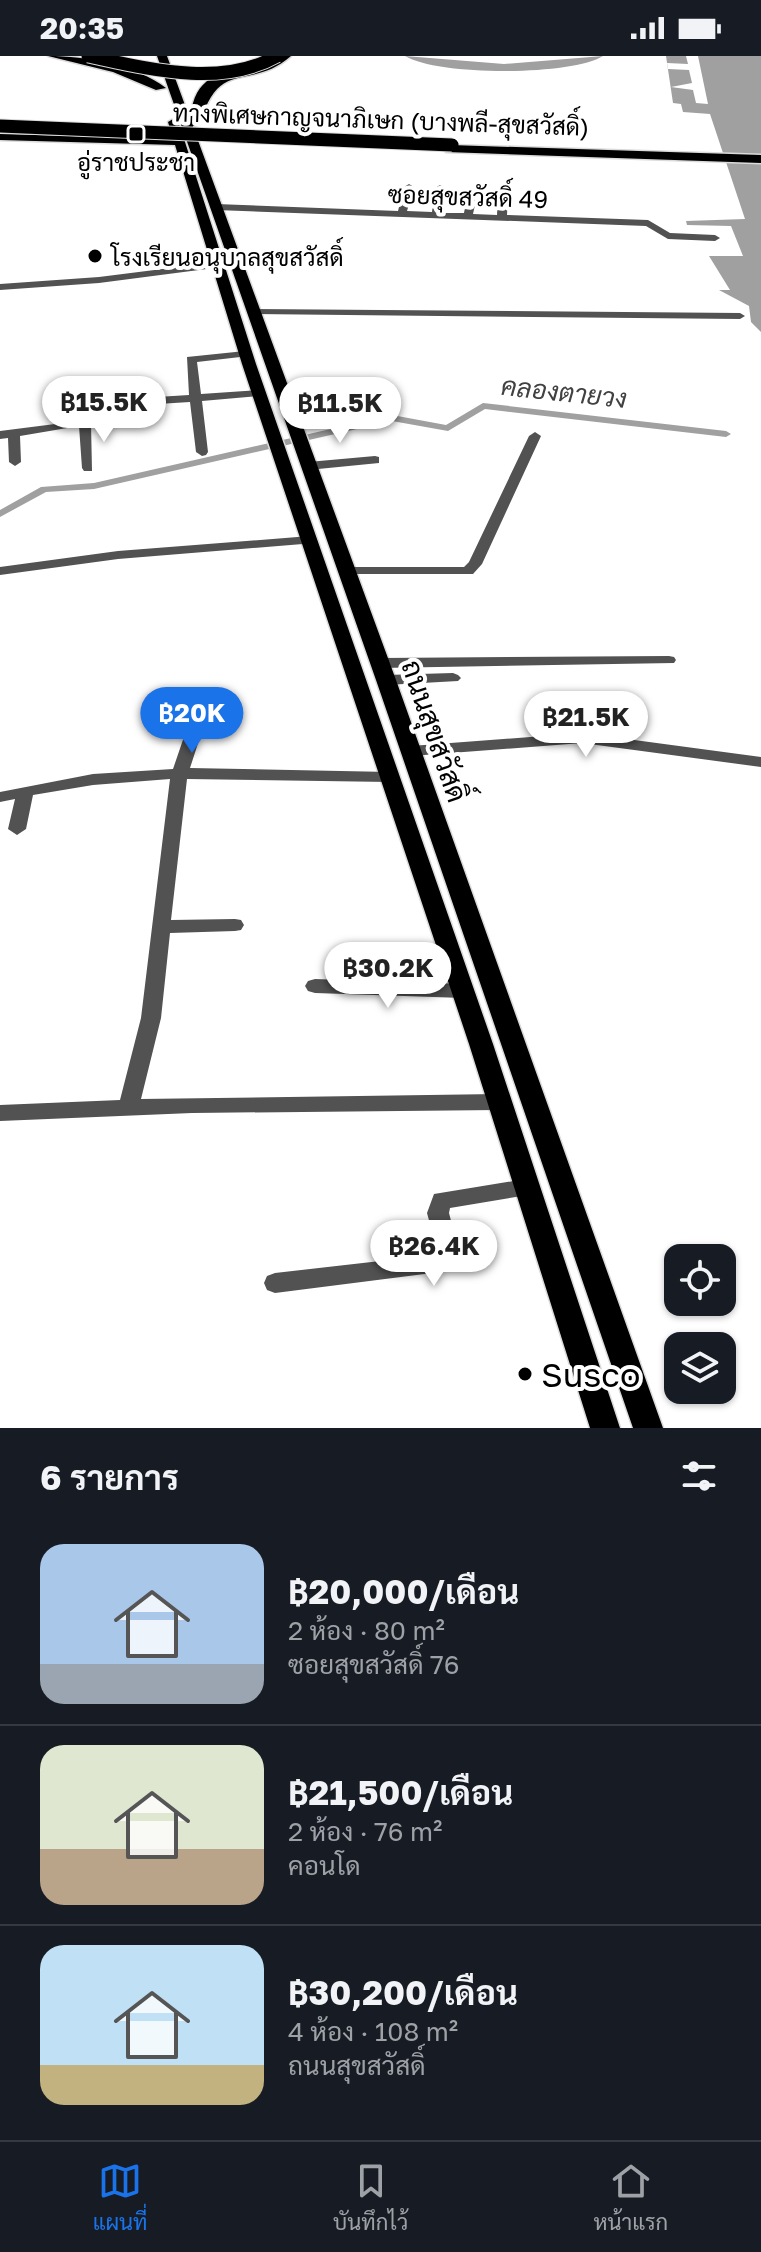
<!DOCTYPE html>
<html lang="th">
<meta charset="utf-8">
<style>
body{margin:0;font-family:"Golos Text",Sarabun,sans-serif;background:#242831;color:#f1f3f6;height:100vh;display:flex;flex-direction:column;font-size:30px;white-space:nowrap}
*{box-sizing:border-box;margin:0}
p{font-size:26px;color:#9ea1a6}
.icon{flex:none;width:44px;height:44px;fill:none;stroke:currentColor;stroke-width:2;stroke-linecap:round;stroke-linejoin:round}
.map{position:relative;height:1372px;overflow:hidden}
.details{display:flex;flex-direction:column;background:#171b24;flex:1}
.details>*{flex:none}
.controls{position:absolute;left:664px;top:1188px;display:grid;gap:16px}
.controls a{display:grid;place-items:center;width:72px;height:72px;border-radius:16px;background:#171b24;box-shadow:0 2px 6px #0004;font-size:40px}
.price{position:absolute;translate:-50% -68px;padding:0 18px;border-radius:28px;background:#fff;color:#222;font-size:26px;line-height:52px;filter:drop-shadow(0 2px 4px #0008)}
.price::after{content:'';position:absolute;left:50%;top:48px;width:24px;height:18px;margin-left:-12px;background:inherit;clip-path:polygon(0 0,100% 0,50% 100%)}
.price.active{background:#1a73e8;color:#fff}
ul{padding:0;list-style:none}
li{display:flex;align-items:center;gap:24px;height:200px;padding:0 40px}
li+li{border-top:2px solid #363941}
li span{display:grid;place-items:center;flex:none;width:224px;height:160px;border-radius:24px;color:#555}
li>.icon{margin-inline-start:auto}
span .icon{width:96px;height:96px;fill:#fffc;stroke-width:1}
li b{font-size:34px}
h2{display:flex;justify-content:space-between;align-items:center;height:96px;padding:0 40px;font-size:34px}
.status{display:flex;justify-content:space-between;align-items:center;height:56px;padding:0 40px;background:#171b24;direction:ltr}
.status svg{height:22px;fill:currentColor}
.menu{display:flex;justify-content:space-around;align-items:center;height:112px;border-top:2px solid #363941;background:#171b24;font-size:22px;color:#9ea1a6}
.menu a{display:grid;justify-items:center;gap:4px}
.menu .active{color:#1a73e8}
.map>svg:first-child{display:block}
.water{fill:#a0a0a0}
.pier{fill:#fff}
.lines{fill:none;stroke-linecap:round;stroke-linejoin:round}
.canal{fill:#a0a0a0;fill-rule:evenodd}
.river{fill:#a0a0a0;fill-rule:evenodd}
.major-casing{stroke:#dbdbdb;stroke-width:3}
.highway-casing{stroke:#dbdbdb;stroke-width:3}
.minor{fill:#525252;fill-rule:evenodd}
.major{fill:#000;fill-rule:evenodd}
.highway{fill:#000;fill-rule:evenodd}
.highway-bridge-casing{stroke:#dbdbdb;stroke-width:15;stroke-linecap:butt}
.highway-bridge{stroke:#000;stroke-width:13}
.poi-dot{fill:#000;stroke:#fff;stroke-width:3}
.labels{text-anchor:middle;dominant-baseline:central;stroke-width:8;stroke-linejoin:round;paint-order:stroke}
.far-street-label{font-size:24px;fill:#000;stroke:#fff}
.far-poi-label{font-size:24px;fill:#000;stroke:#fff}
.far-water-label{font-size:26px;font-style:italic;fill:#414141;stroke:#fff}
.street-label{font-size:28px;fill:#000;stroke:#fff}
.near-poi-label{font-size:34px;fill:#000;stroke:#fff;text-anchor:start}
</style>
<div class="status"><b>20:35</b><svg viewBox="0 0 49 12"><path d="M0 12V9h3v3zM5 12V6h3v6zM10 12V3h3v9zM15 12V0h3v12zM26 1h20v11H26zM47 4h2v5h-2z"/></svg></div>
<div class="map">
<svg width="761" height="1372" viewBox="0 0 761 1372">
<rect width="100%" height="100%" fill="#fff"/>
<!-- water -->
<path class="water" d="M666,0h95v276l-10,-10 -2,-16 -30,-16h11l-21,-34h34l-12,-30 -44,-1 -1,-4 59,-2 -35,-105 -27,-2 -2,-8 -8,-1z"/>
<!-- pier -->
<path class="pier" d="M686,0h12l10,48 -12,-1 -3,-13 -22,-3 21,-4 -3,-13 -21,-1 -1,-6 21,1z"/>
<g class="lines">
<!-- canal -->
<path class="canal" d="M483,347l243,28 5,3 -5,3 -241,-28 -37,22 -56,-10 -298,68 -48,3 -46,25v-7l41,-23 53,-4 298,-68 54,10z"/>
<!-- river -->
<path class="river" d="M405,0l99,8 99,-8c-32,20 -165,20 -198,0z"/>
<!-- major casing -->
<g class="major-casing">
<g id="major">
<path d="M157,0h10l229,624 267,748h-30l-257,-748z"/>
<path d="M173,63l5,3 7,20 71,222 237,680 127,384h-30l-121,-384 -227,-680 -67,-219 -175,-5v-6l173,5 -5,-17z"/>
</g>
</g>
<!-- highway casing -->
<g class="highway-casing">
<g id="highway">
<path d="M48,0c38,0 88,9 118,32l-10,2 -43,-18z"/>
<path d="M277,0h14c-41,36 -72,0 -91,68l-10,3c-2,-8 1,-16 3,-24 12,-40 55,-31 84,-47z"/>
<path d="M451,89l310,10v8l-315,-11 -1,-3z"/>
</g>
</g>
<!-- minor -->
<g class="minor">
<path d="M409,128l5,3 -7,24 25,1 3,-24 5,-3 5,3 -4,25h23l3,-17 5,-3 5,3 -4,18 24,1 1,-20 5,-3 5,3 -1,20 141,5 22,13 45,2 5,3 -5,3 -47,-2 -22,-13 -430,-16 -5,-3 5,-3 182,7 6,-24z"/>
<path d="M218,206l5,3 -1,2 -123,16 -99,7v-6l99,-7z"/>
<path d="M252,253l488,4 5,3 -5,3 -492,-5v-4z"/>
<path d="M245,295l4,1v4l-52,6 4,32 57,-4 6,3 -6,3 -56,5 6,51 -2,3 -4,1 -6,-4 -6,-50 -32,2 -67,19 1,48h-8l-2,-3 -3,-42 -59,10 1,26 -6,4 -6,-4 -1,-24 -8,1v-8l63,-8 94,-26 32,-2 -2,-38z"/>
<path d="M535,376l6,4 -59,128 -9,10h-132l-2,-3 7,-4h118l5,-5 60,-126z"/>
<path d="M375,400l4,1v6l-71,7 -6,-4 6,-4z"/>
<path d="M310,480l7,4 -2,3 -197,16 -118,16v-8l118,-16z"/>
<path d="M669,600l5,1 2,3 -2,3 -294,5 -8,-5 8,-5z"/>
<path d="M453,617l5,2 3,3 -3,3 -72,4 -8,-5 8,-5z"/>
<path d="M195,667l8,5 -13,40 200,4 8,5 -8,5 -203,-3 -16,141 64,-1 6,1 3,5 -3,5 -6,1 -65,2 -9,85 -20,81 357,-5 7,2 3,6 -3,6 -7,2 -306,3 -192,8v-16l120,-5 21,-82 29,-239 -77,6 -60,10 -7,34 -9,6 -9,-6 7,-30 -15,3v-10l93,-18 80,-5 14,-41z"/>
<path d="M582,677l179,24v10l-179,-24 -171,13 -8,-5 8,-5z"/>
<path d="M315,923l148,5 7,2 3,5 -3,5 -7,2 -148,-5 -7,-2 -3,-5 3,-5z"/>
<path d="M526,1123l8,3 3,6 -3,6 -84,14 -1,5 10,38 -11,20 -173,22 -8,-3 -3,-7 3,-7 8,-3 158,-18 4,-5 -10,-37 7,-19z"/>
</g>
<!-- major -->
<use href="#major" class="major"/>
<!-- highway -->
<use href="#highway" class="highway"/>
<!-- highway-bridge casing -->
<g class="highway-bridge-casing">
<g id="highway-bridge">
<path d="M88,0c61,13 132,32 189,0"/>
<path d="M0,70l452,19"/>
</g>
</g>
<!-- highway-bridge -->
<use href="#highway-bridge" class="highway-bridge"/>
</g>
<!-- markers -->
<g class="poi-dot">
<rect x="128" y="70" width="16" height="16" rx="4"/>
<circle cx="95" cy="200" r="8"/>
<circle cx="525" cy="1318" r="8"/>
</g>
<g class="labels">
<!-- far-street labels -->
<g class="far-street-label">
<text transform="translate(381 63) rotate(2)">ทางพิเศษกาญจนาภิเษก (บางพลี-สุขสวัสดิ์)</text>
<text transform="translate(468 140) rotate(2)">ซอยสุขสวัสดิ์ 49</text>
</g>
<!-- far-poi labels -->
<g class="far-poi-label">
<text x="136" y="105">อู่ราชประชา</text>
<text x="111" y="200" text-anchor="start">โรงเรียนอนุบาลสุขสวัสดิ์</text>
</g>
<!-- far-water labels -->
<g class="far-water-label">
<text transform="translate(564 336) rotate(6)">คลองตายวง</text>
</g>
<!-- street labels -->
<g class="street-label">
<text transform="translate(435 675) rotate(71)">ถนนสุขสวัสดิ์</text>
</g>
<!-- near-poi labels -->
<g class="near-poi-label">
<text x="541" y="1318">Susco</text>
</g>
</g>
</svg>
<div class="controls">
<a><svg class="icon" aria-label="locate" viewBox="0 0 24 24"><circle cx="12" cy="12" r="6"/><path d="M12 2v4M12 18v4M2 12h4M18 12h4"/></svg></a>
<a><svg class="icon" aria-label="layers" viewBox="0 0 24 24"><path d="M12 4l9 5-9 5-9-5zM3 14l9 5 9-5"/></svg></a>
</div>
<b class="price" style="left:104px;top:388px">฿15.5K</b>
<b class="price" style="left:340px;top:389px">฿11.5K</b>
<b class="price active" style="left:192px;top:699px">฿20K</b>
<b class="price" style="left:586px;top:703px">฿21.5K</b>
<b class="price" style="left:388px;top:954px">฿30.2K</b>
<b class="price" style="left:434px;top:1232px">฿26.4K</b>
</div>
<section class="details">
<h2>6 รายการ<svg class="icon" aria-label="filters" viewBox="0 0 24 24"><path d="M4 7h16M4 17h16"/><circle cx="9" cy="7" r="2"/><circle cx="15" cy="17" r="2"/></svg></h2>
<ul>
<li><span style="background:linear-gradient(#a9c7e8 75%,#9aa5b1 0)"><svg class="icon" aria-label="home" viewBox="0 0 24 24"><path d="M3 11l9-7 9 7M6 9v11h12V9"/></svg></span><div><b>฿20,000/เดือน</b><p>2 ห้อง · 80 m²</p><p>ซอยสุขสวัสดิ์ 76</p></div></li>
<li><span style="background:linear-gradient(#dfe7d0 65%,#b9a48a 0)"><svg class="icon" aria-label="home" viewBox="0 0 24 24"><path d="M3 11l9-7 9 7M6 9v11h12V9"/></svg></span><div><b>฿21,500/เดือน</b><p>2 ห้อง · 76 m²</p><p>คอนโด</p></div></li>
<li><span style="background:linear-gradient(#bfe0f5 75%,#c2b280 0)"><svg class="icon" aria-label="home" viewBox="0 0 24 24"><path d="M3 11l9-7 9 7M6 9v11h12V9"/></svg></span><div><b>฿30,200/เดือน</b><p>4 ห้อง · 108 m²</p><p>ถนนสุขสวัสดิ์</p></div></li>
</ul>
</section>
<nav class="menu">
<a class="active"><svg class="icon" aria-label="map" viewBox="0 0 24 24"><path d="M3 6l6-2 6 2 6-2v14l-6 2-6-2-6 2zM9 4v14M15 6v14"/></svg>แผนที่</a>
<a><svg class="icon" aria-label="saved" viewBox="0 0 24 24"><path d="M7 4h10v16l-5-4-5 4z"/></svg>บันทึกไว้</a>
<a><svg class="icon" aria-label="home" viewBox="0 0 24 24"><path d="M3 11l9-7 9 7M6 9v11h12V9"/></svg>หน้าแรก</a>
</nav>
